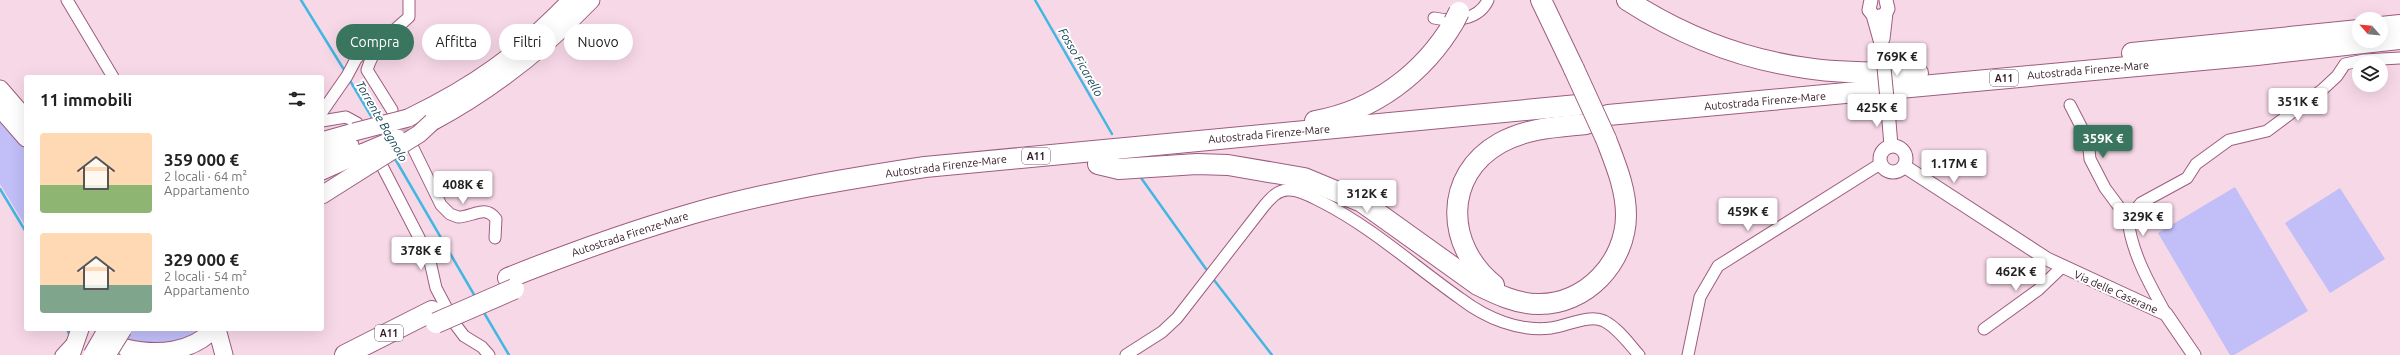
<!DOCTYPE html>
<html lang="it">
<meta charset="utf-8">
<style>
body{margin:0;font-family:Ubuntu,sans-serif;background:#f2f2f2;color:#222;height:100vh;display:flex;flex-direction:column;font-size:15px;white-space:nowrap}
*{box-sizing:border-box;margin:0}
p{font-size:13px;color:#767676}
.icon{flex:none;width:22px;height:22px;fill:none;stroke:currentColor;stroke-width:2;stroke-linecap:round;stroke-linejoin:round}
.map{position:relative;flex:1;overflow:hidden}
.details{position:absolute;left:24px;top:75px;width:300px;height:256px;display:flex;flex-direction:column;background:#fff;border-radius:4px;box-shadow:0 4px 16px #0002}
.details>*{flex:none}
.hud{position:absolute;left:336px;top:24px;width:380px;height:36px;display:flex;gap:8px}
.needle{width:26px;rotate:297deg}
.fabs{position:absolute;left:2352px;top:12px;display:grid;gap:8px}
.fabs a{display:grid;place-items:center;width:36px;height:36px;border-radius:50%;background:#fff;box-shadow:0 4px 16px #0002;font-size:20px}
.price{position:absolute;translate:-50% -34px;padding:0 9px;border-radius:4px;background:#fff;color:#222;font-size:13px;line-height:26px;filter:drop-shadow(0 1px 2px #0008)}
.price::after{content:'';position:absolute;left:50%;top:24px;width:12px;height:9px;margin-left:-6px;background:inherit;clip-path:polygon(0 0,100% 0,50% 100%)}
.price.active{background:#39755f;color:#fff}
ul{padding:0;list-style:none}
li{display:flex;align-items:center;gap:12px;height:100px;padding:0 16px}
li span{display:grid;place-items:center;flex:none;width:112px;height:80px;border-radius:4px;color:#555}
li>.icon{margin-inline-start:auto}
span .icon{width:48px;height:48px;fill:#fffc;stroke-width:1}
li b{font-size:17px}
h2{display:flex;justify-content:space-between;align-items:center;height:48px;padding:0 16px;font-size:17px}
.tag{padding:0 14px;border-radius:18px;background:#fff;box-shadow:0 4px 16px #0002;font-size:14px;line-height:36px}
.tag.active{background:#39755f;color:#fff}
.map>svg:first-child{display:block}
.green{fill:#c1bef8}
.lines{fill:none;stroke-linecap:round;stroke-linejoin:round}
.stream{stroke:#43b6e2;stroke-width:2.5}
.minor-tunnel{stroke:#d0b2c0;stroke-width:11;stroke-dasharray:11 5.5;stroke-linecap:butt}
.minor-casing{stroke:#9d5c7f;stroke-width:13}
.tertiary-casing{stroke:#9d5c7f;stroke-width:15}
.primary-casing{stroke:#9d5c7f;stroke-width:19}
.motorway-casing{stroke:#9d5c7f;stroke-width:22}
.minor{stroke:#fff;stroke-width:11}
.tertiary{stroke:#fff;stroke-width:13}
.primary{stroke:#fff;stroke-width:17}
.motorway{stroke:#fff;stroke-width:20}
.tertiary-bridge-casing{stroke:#9d5c7f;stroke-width:15;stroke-linecap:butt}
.primary-bridge-casing{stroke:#9d5c7f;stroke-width:19;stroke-linecap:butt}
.motorway-bridge-casing{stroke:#9d5c7f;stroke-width:22;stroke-linecap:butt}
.tertiary-bridge{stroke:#fff;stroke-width:13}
.primary-bridge{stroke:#fff;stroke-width:17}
.motorway-bridge{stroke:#fff;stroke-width:20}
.labels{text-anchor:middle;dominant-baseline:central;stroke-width:4;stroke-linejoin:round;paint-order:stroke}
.shield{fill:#fff;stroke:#705d67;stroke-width:1}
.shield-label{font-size:10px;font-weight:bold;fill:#321826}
.street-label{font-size:11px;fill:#321826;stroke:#fff}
.water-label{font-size:12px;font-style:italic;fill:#134456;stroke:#fff}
</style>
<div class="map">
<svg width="2400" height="355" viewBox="0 0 2400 355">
<rect width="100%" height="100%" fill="#f7d8e7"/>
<!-- green -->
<g class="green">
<path d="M0,118l26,30v79l-26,-43z"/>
<path d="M2235,187l73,124 -74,44h-4l-72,-122z"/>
<path d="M2340,188l45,71 -55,34 -45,-70z"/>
<path d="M110,329h92c-30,22 -62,22 -92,0z"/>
</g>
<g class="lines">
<!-- stream -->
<g class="stream">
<path d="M301,0l45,73"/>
<path d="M1035,0l77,134"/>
<path d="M349,79l25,42"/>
<path d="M394,157l82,141"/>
<path d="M1139,175l67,94"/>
<path d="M0,189l26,43"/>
<path d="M1214,280l58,75"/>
<path d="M483,311l26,44"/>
<path d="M67,329l2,5"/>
</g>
<!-- minor-tunnel -->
<path class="minor-tunnel" d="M394,115l18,30"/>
<!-- minor casing -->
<g class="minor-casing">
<g id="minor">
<path d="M67,0l46,77"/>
<path d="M1434,18c20,4 45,2 54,-18"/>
<path d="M2070,105l18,35 2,19 15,29 23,31"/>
<path d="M392,110l-25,-40c7,-24 24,-37 42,-53v-17"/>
<path d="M322,112l25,-36 9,-17 11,-12 14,-5"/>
<path d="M322,121l24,-4 11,6"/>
<path d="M413,148l28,57 9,9 8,3c15,0 27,-13 38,2l-1,19"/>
<path d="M382,166l47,91 7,31 19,36 9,12 18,11 7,8"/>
<path d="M2166,314c-16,-29 -35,-62 -38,-95l13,-16 46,-25 9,-14 33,-24 38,-9 55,-41 15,-14 8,-12 19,-4 36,-2"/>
<path d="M1984,329l54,-39 24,-23"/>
<path d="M61,355l12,-13"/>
<path d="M1126,355l36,-23 15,-14 87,-112c6,-7 13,-16 24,-16 11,-1 24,7 34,12 51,26 92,64 139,97 25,19 58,33 90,29 16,-2 38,-14 53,-7 14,7 25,23 35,34"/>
<path d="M1688,355l12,-58 18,-31 162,-102"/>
</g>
</g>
<!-- tertiary casing -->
<g class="tertiary-casing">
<g id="tertiary">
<path d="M1871,0l-2,10 4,5 9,32"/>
<path d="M1879,16l5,-1 4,-6 -2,-9"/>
<path d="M1883,39l3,-26"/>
<path d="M1888,109l3,37"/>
<circle cx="1893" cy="159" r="13"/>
<path d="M1904,166l143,93 119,55 28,41"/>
</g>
</g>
<!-- primary casing -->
<g class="primary-casing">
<g id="primary">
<path d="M0,89l26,30"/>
<path d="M0,108l26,30"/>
<path d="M408,118c67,-32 111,-64 163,-118"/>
<path d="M432,122c60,-32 112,-73 159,-122"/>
<path d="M322,141l32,-9"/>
<path d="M322,158l28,-13"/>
<path d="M322,171l42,-19"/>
<path d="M322,195l49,-31"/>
<path d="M217,329l7,26"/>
<path d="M126,348c31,7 65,5 88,-19"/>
<path d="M71,355l9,-26"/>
</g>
</g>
<!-- motorway casing -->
<g class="motorway-casing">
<g id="motorway">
<path d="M1541,0l33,69"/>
<path d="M1627,0c54,35 115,59 179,68 37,6 75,4 112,5"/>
<path d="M2381,27l19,-2"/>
<path d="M2132,53l227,-23"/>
<path d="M1608,115l649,-60 143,-16"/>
<path d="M1315,121c59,-10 109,-48 139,-99"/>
<path d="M1098,164l21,5 78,-5 31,1 76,13 58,24 116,83c18,9 39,19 60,19 48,1 88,-42 88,-89 0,-27 -11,-52 -20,-76"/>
<path d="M508,278c60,-24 121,-46 183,-64 76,-22 155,-35 234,-47l653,-62"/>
<path d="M1494,285c-49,-39 -51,-110 6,-142 27,-15 56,-16 86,-19"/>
<path d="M345,355l87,-44"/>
</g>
</g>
<!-- minor -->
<use href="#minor" class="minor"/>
<!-- tertiary -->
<use href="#tertiary" class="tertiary"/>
<!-- primary -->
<use href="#primary" class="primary"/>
<!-- motorway -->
<use href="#motorway" class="motorway"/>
<!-- tertiary-bridge casing -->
<g class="tertiary-bridge-casing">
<path id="tertiary-bridge" d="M1882,47l6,62"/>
</g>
<!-- primary-bridge casing -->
<g class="primary-bridge-casing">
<g id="primary-bridge">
<path d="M354,132l54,-14"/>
<path d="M364,152l33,-14"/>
<path d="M371,164l48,-30 13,-12"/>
<path d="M92,355l15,-26"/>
<path d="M107,355l16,-26"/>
</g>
</g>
<!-- motorway-bridge casing -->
<g class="motorway-bridge-casing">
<g id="motorway-bridge">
<path d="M1454,22l5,-10"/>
<path d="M1574,69l32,70"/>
<path d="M436,323l78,-34"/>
</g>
</g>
<!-- tertiary-bridge -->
<use href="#tertiary-bridge" class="tertiary-bridge"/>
<!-- primary-bridge -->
<use href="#primary-bridge" class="primary-bridge"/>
<!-- motorway-bridge -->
<use href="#motorway-bridge" class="motorway-bridge"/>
</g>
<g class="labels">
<!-- shield labels -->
<g class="shield">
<rect x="1990" y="70" width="28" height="16" rx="3"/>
<rect x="1022" y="148" width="28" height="16" rx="3"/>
<rect x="375" y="325" width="28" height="16" rx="3"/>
</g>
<g class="shield-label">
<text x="2004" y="78">A11</text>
<text x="1036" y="156">A11</text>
<text x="389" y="333">A11</text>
</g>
<!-- street labels -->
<g class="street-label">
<text transform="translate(2088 70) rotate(-5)">Autostrada Firenze-Mare</text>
<text transform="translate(1765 101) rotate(-5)">Autostrada Firenze-Mare</text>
<text transform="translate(1269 134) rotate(-5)">Autostrada Firenze-Mare</text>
<text transform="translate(946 166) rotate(-7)">Autostrada Firenze-Mare</text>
<text transform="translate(630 234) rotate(-18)">Autostrada Firenze-Mare</text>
<text transform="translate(2116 292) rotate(24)">Via delle Caserane</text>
</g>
<!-- water labels -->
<g class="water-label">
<text transform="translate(1081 62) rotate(60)">Fosso Ficarello</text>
<text transform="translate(382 121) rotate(60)">Torrente Bagnolo</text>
</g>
</g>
</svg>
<div class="fabs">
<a><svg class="needle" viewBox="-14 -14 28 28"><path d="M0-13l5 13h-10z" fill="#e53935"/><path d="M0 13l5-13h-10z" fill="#767676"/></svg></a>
<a><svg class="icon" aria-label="layers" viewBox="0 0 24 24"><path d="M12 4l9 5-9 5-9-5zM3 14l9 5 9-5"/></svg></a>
</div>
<b class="price" style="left:1897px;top:77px">769K €</b>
<b class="price" style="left:2298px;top:122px">351K €</b>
<b class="price" style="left:1877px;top:128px">425K €</b>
<b class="price active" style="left:2103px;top:159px">359K €</b>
<b class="price" style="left:1954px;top:184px">1.17M €</b>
<b class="price" style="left:463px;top:205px">408K €</b>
<b class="price" style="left:1367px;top:214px">312K €</b>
<b class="price" style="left:1748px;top:232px">459K €</b>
<b class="price" style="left:2143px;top:237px">329K €</b>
<b class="price" style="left:421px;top:271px">378K €</b>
<b class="price" style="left:2016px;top:292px">462K €</b>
<div class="hud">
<a class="tag active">Compra</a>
<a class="tag">Affitta</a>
<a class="tag">Filtri</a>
<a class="tag">Nuovo</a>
</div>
<section class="details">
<h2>11 immobili<svg class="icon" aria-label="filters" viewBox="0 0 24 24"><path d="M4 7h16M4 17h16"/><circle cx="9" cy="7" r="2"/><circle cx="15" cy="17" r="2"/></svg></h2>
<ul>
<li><span style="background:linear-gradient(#ffd9b3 65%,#8fb573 0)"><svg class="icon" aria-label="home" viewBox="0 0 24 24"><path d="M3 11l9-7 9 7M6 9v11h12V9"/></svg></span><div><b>359 000 €</b><p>2 locali · 64 m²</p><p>Appartamento</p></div></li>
<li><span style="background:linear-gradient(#ffd9b3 65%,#7fa58c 0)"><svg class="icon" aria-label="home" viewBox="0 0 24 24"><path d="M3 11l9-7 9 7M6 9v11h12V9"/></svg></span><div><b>329 000 €</b><p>2 locali · 54 m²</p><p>Appartamento</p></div></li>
</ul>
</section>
</div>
